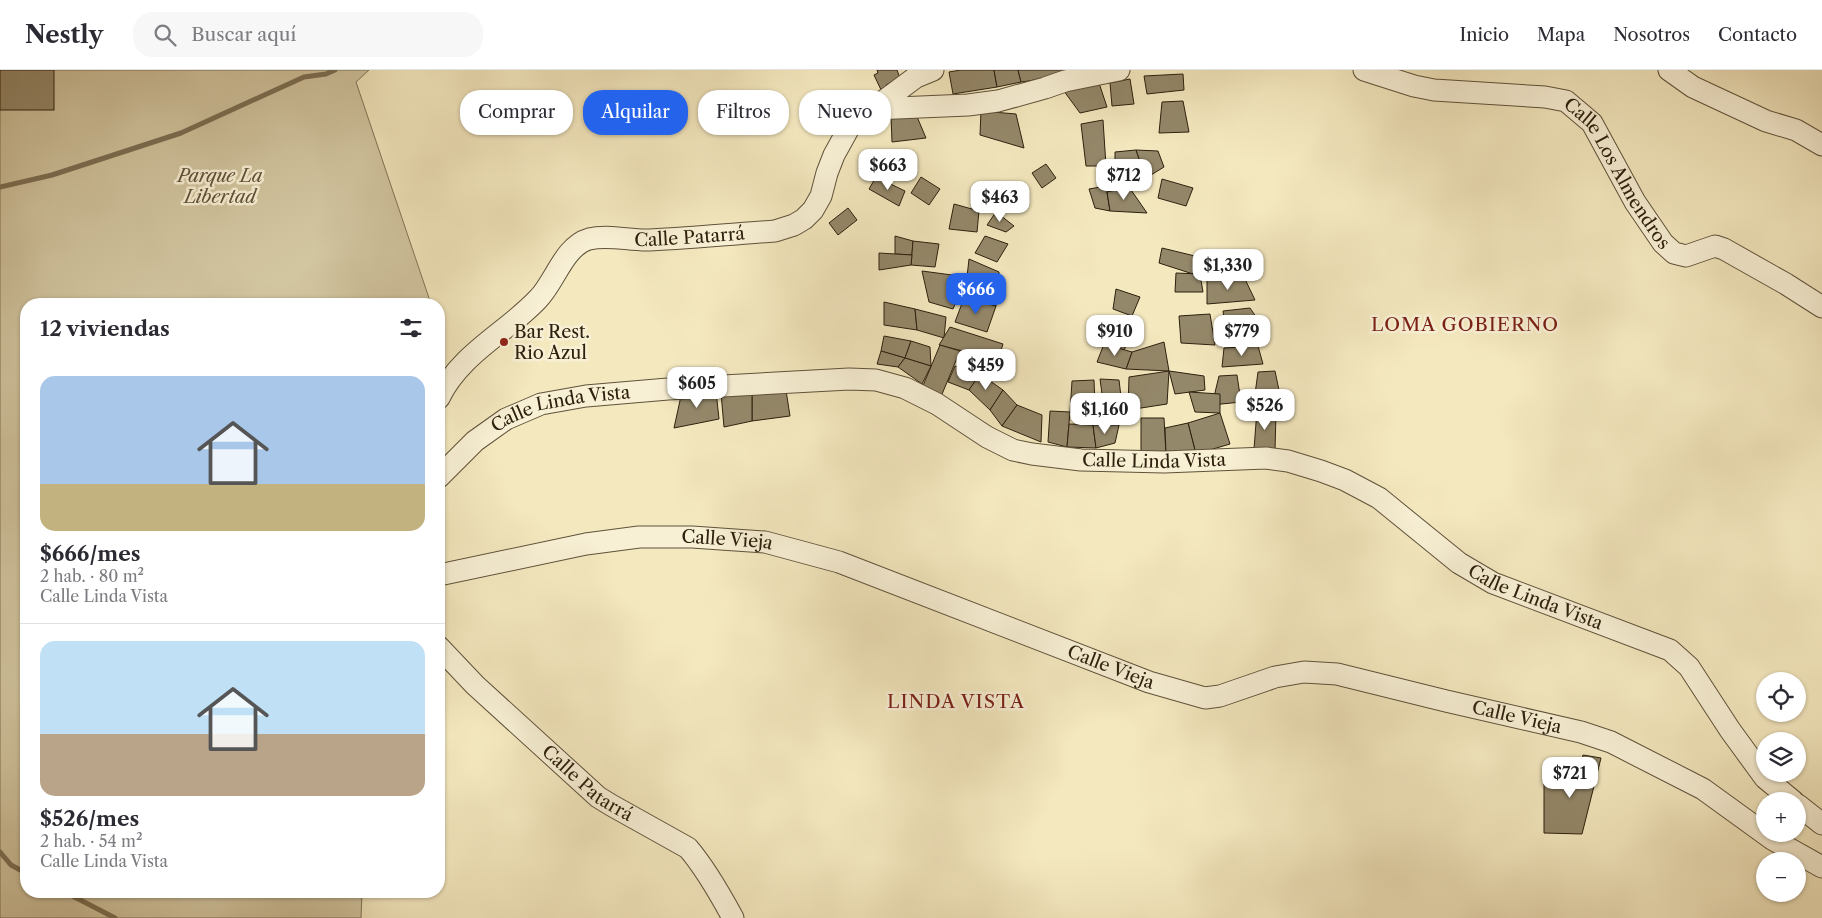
<!DOCTYPE html>
<html lang="es">
<meta charset="utf-8">
<style>
body{margin:0;font-family:"Libre Caslon Text",serif;background:#f7f7f7;color:#2b2b33;height:100vh;display:flex;flex-direction:column;font-size:19px;white-space:nowrap}
*{box-sizing:border-box;margin:0}
p{font-size:16px;color:#7c7c81}
.icon{flex:none;width:28px;height:28px;fill:none;stroke:currentColor;stroke-width:2;stroke-linecap:round;stroke-linejoin:round}
.map{position:relative;flex:1;overflow:hidden}
.sheet{position:absolute;left:20px;top:228px;width:425px;height:600px;display:flex;flex-direction:column;background:#fff;border-radius:20px;box-shadow:0 1px 4px #0004}
.sheet>*{flex:none}
.top-card{position:absolute;left:460px;top:20px;width:475px;height:45px;display:flex;gap:10px}
.buttons{position:absolute;left:1756px;top:602px;display:grid;gap:10px}
.buttons a{display:grid;place-items:center;width:50px;height:50px;border-radius:50%;background:#fff;box-shadow:0 1px 4px #0004;font-size:25px}
.price{position:absolute;translate:-50% -42px;padding:0 11px;border-radius:10px;background:#fff;color:#222;font-size:16px;line-height:32px;filter:drop-shadow(0 1px 2px #0008)}
.price::after{content:'';position:absolute;left:50%;top:30px;width:15px;height:11px;margin-left:-8px;background:inherit;clip-path:polygon(0 0,100% 0,50% 100%)}
.price.on{background:#2563eb;color:#fff}
ul{padding:0;list-style:none}
li{display:grid;align-content:center;gap:10px;height:265px;padding:0 20px}
li+li{border-top:1px solid #e1e1e2}
li span{display:grid;place-items:center;height:155px;border-radius:15px;color:#555}
li>.icon{margin-inline-start:auto}
span .icon{width:90px;height:90px;fill:#fffc;stroke-width:1}
li b{font-size:21px}
h2{display:flex;justify-content:space-between;align-items:center;height:60px;padding:0 20px;font-size:21px}
.tag{padding:0 18px;border-radius:20px;background:#fff;box-shadow:0 1px 4px #0004;font-size:18px;line-height:45px}
.tag.on{background:#2563eb;color:#fff}
header{display:flex;align-items:center;gap:30px;box-sizing:border-box;height:70px;padding:0 25px;background:#fff;border-bottom:1px solid #e1e1e2}
header strong{font-size:24px}
nav{display:flex;gap:28px;margin-inline-start:auto;font-size:18px}
.search{width:350px;height:45px;background:#f7f7f7;display:flex;align-items:center;gap:12px;box-sizing:border-box;padding:0 18px;border-radius:20px;color:#7c7c81;font-size:19px}
.map>svg:first-child{display:block}
.green{fill:#d2c6a1;stroke:#807358}
.lines{fill:none;stroke-linecap:round;stroke-linejoin:round}
.stream{stroke:#7c6f54;stroke-width:5}
.building{fill:#94886a;stroke:#2d200e}
.minor-casing{stroke:#5f523a;stroke-width:23}
.minor{stroke:#f8f0d5;stroke-width:21}
.poi-dot{fill:#8f2418;stroke:#f8f0d5;stroke-width:2}
.labels{text-anchor:middle;dominant-baseline:central;stroke-width:5;stroke-linejoin:round;paint-order:stroke}
.park-label{font-size:18px;font-style:italic;fill:#5f523a;stroke:#f8f0d5}
.street-label{font-size:18px;fill:#2d200e;stroke:#f8f0d5}
.poi-label{font-size:18px;fill:#2d200e;stroke:#f8f0d5;text-anchor:start}
.neighbourhood-label{font-size:19px;letter-spacing:1px;fill:#7a1f14;stroke:#f8f0d5}
</style>
<header>
<strong>Nestly</strong>
<div class="search"><svg class="icon" aria-label="search" viewBox="0 0 24 24"><circle cx="10" cy="10" r="6"/><path d="M15 15l6 6"/></svg>Buscar aquí</div>
<nav><a>Inicio</a><a>Mapa</a><a>Nosotros</a><a>Contacto</a></nav>
</header>
<div class="map">
<svg width="1822" height="848" viewBox="0 0 1822 848">
<rect width="100%" height="100%" fill="#f4e8bf"/>
<filter id="stains"><feTurbulence type="fractalNoise" baseFrequency=".004" numOctaves="4"/><feColorMatrix values="0 0 0 0 .2 0 0 0 0 .09 0 0 0 0 .02 0 0 0 .5 -.17"/></filter>
<radialGradient id="worn" r=".72"><stop offset=".6" stop-color="#630" stop-opacity="0"/><stop offset="1" stop-color="#630" stop-opacity=".3"/></radialGradient>
<!-- green -->
<path class="green" d="M0,0h369l-13,12 75,222h-405v587h336l-1,27h-361z"/>
<g class="lines">
<!-- stream -->
<g class="stream">
<path d="M0,117l52,-12 129,-42 123,-56 22,-3 9,-4"/>
<path d="M0,782l11,13 15,8"/>
<path d="M63,821l52,27"/>
</g>
</g>
<!-- building -->
<g class="building">
<rect x="0" y="0" width="54" height="40"/>
<path d="M877,0h20l3,8 -14,7 3,6 -6,3 -9,-19 4,-2z"/>
<path d="M961,0h33l3,17 -44,7 -4,-22z"/>
<path d="M994,0h24l3,12 -24,5z"/>
<path d="M1018,0h45l1,6 -43,6z"/>
<path d="M1183,4l1,16 -37,4 -3,-18z"/>
<path d="M1130,9l4,25 -22,2 -2,-23z"/>
<path d="M1098,10l9,27 -27,6 -19,-26z"/>
<path d="M1183,31l6,31 -30,1 3,-31z"/>
<path d="M981,41l35,3 8,34 -44,-13z"/>
<path d="M915,42l11,26 -34,4 -1,-27z"/>
<path d="M1103,50l3,46h-20l-5,-42z"/>
<path d="M1136,80l10,28 -31,-1v-25z"/>
<path d="M1136,80l22,1 6,16 -18,11z"/>
<path d="M1046,94l10,14 -14,10 -10,-15z"/>
<path d="M876,107l29,14 -6,15 -30,-17z"/>
<path d="M921,107l19,12 -11,16 -18,-12z"/>
<path d="M1162,109l31,9 -7,18 -28,-8z"/>
<path d="M1106,116l1,6 3,19 -15,-3 -6,-19z"/>
<path d="M1129,117l18,26 -37,-2 -3,-19z"/>
<path d="M954,134l25,7 -2,21 -28,-3z"/>
<path d="M848,138l9,12 -19,15 -9,-12z"/>
<path d="M996,142l18,14 -8,6 -19,-7z"/>
<path d="M895,166l18,5 -1,14 -17,-1z"/>
<path d="M985,166l23,8 -11,18 -22,-9z"/>
<path d="M913,171l26,3 -4,23 -24,-2z"/>
<path d="M1162,178l37,9 -6,17 -34,-11z"/>
<path d="M879,183l33,2 -1,10 -32,5z"/>
<path d="M969,189l30,13v12l-32,-7z"/>
<path d="M922,201l45,6 -14,32 -24,-7z"/>
<path d="M1176,203l24,1 3,18h-28z"/>
<path d="M967,207l32,7 -3,22 -32,-8z"/>
<path d="M1244,207l11,23 -48,4v-25z"/>
<path d="M1116,219l24,8 -8,19 -19,-7z"/>
<path d="M964,228l32,8 -9,26 -32,-10z"/>
<path d="M884,232l31,7 2,21 -33,-5z"/>
<path d="M1250,238l17,25 -40,8 -4,-30z"/>
<path d="M915,239l31,8 -2,21 -27,-8z"/>
<path d="M1210,244l5,31 -34,-2 -2,-27z"/>
<path d="M1115,249l19,11 -10,20 -20,-6z"/>
<path d="M950,257l53,17 -5,16 -59,-15z"/>
<path d="M884,266l27,5 -6,17 -24,-7z"/>
<path d="M911,271l19,6 1,19 -26,-8z"/>
<path d="M1164,272l5,29 -43,-2 6,-17z"/>
<path d="M1104,274l28,8 -6,17 -29,-7z"/>
<path d="M940,275l20,6 -20,48 -18,-11z"/>
<path d="M1258,276l5,18 -41,3 2,-19z"/>
<path d="M881,281l24,7 -7,9 -21,-3z"/>
<path d="M905,288l26,8 -9,18 -24,-17z"/>
<path d="M955,296l25,8 -11,16 -21,-8z"/>
<path d="M1169,301l-2,33 -39,6 1,-33z"/>
<path d="M1169,301l35,5 1,14 -30,4z"/>
<path d="M1275,301l5,24 -25,-1 3,-22z"/>
<path d="M980,304l23,16 -13,20 -21,-20z"/>
<path d="M1237,305l4,27 -29,3 7,-29z"/>
<path d="M1100,309l19,1 3,25 -18,4z"/>
<path d="M1094,310l1,26 -25,6 2,-31z"/>
<path d="M785,314l5,32 -38,5v-33z"/>
<path d="M1003,320l14,15 -15,21 -12,-16z"/>
<path d="M716,321l3,28 -45,9 7,-32z"/>
<path d="M752,321v30l-28,6 -3,-34z"/>
<path d="M1189,322l31,2v19l-25,-1z"/>
<path d="M1255,324l25,1 -4,18 -19,-3z"/>
<path d="M1017,335l25,10 -1,27 -39,-16z"/>
<path d="M1257,340l19,3 -1,37 -21,-1z"/>
<path d="M1050,341l20,1 -3,35 -19,-5z"/>
<path d="M1220,343l10,31 -34,10 -8,-31z"/>
<path d="M1141,348h23l2,36 -25,-2z"/>
<path d="M1188,353l8,31h-30l-1,-26z"/>
<path d="M1069,354l24,1 3,23 -29,-1z"/>
<path d="M1093,355h26l-4,18 -19,5z"/>
<path d="M1583,685l18,3 -19,76 -38,-1v-57h34z"/>
</g>
<g class="lines">
<!-- minor casing -->
<g class="minor-casing">
<g id="minor">
<path id="s1" d="M1364,0l50,16 20,4 111,7 21,4 26,22 43,79 28,41 11,10 12,3 29,-10 9,3 62,35 36,23"/>
<path d="M1669,0l24,17 73,34 30,9 26,15"/>
<path d="M873,39l95,-4 30,-4 47,-13 20,-7 54,-11"/>
<path id="s2" d="M439,328c21,-44 67,-65 99,-99 17,-17 26,-53 51,-60 20,-5 41,2 61,1 42,-2 84,-6 125,-9l19,-6 10,-6 9,-9 8,-14 6,-23 7,-18 16,-29 66,-49 17,-7"/>
<path id="s3" d="M439,407l36,-36 31,-22 35,-15 45,-8 82,-7 181,-10 27,1 29,8 32,16 50,33 26,13 19,4 49,6 83,2 102,-4 22,3 33,10 24,9 34,18 80,65 34,20 177,67 19,17 41,63 35,48 28,23"/>
<path id="s4" d="M439,505l147,-31 53,-7h53l73,5 74,20 310,120 56,16 15,-2 55,-19 29,-5 33,2 109,27 135,31 30,10 92,47 69,50 50,28"/>
<path id="s5" d="M439,577l36,38 123,112 13,8 77,43c18,21 32,46 45,70"/>
<path d="M1798,735l24,19"/>
</g>
</g>
<!-- minor -->
<use href="#minor" class="minor"/>
</g>
<!-- markers -->
<circle class="poi-dot" cx="504" cy="272" r="5"/>
<g class="labels">
<!-- park labels -->
<g class="park-label">
<text x="220" y="106">Parque La<tspan x="220" dy="21">Libertad</tspan></text>
</g>
<!-- street labels -->
<g class="street-label">
<text stroke="none"><textPath href="#s1" startOffset="295">Calle Los Almendros</textPath></text>
<text stroke="none"><textPath href="#s2" startOffset="322">Calle Patarrá</textPath></text>
<text stroke="none"><textPath href="#s3" startOffset="145">Calle Linda Vista</textPath></text>
<text stroke="none"><textPath href="#s3" startOffset="760">Calle Linda Vista</textPath></text>
<text stroke="none"><textPath href="#s4" startOffset="292">Calle Vieja</textPath></text>
<text stroke="none"><textPath href="#s3" startOffset="1180">Calle Linda Vista</textPath></text>
<text stroke="none"><textPath href="#s4" startOffset="698">Calle Vieja</textPath></text>
<text stroke="none"><textPath href="#s4" startOffset="1118">Calle Vieja</textPath></text>
<text stroke="none"><textPath href="#s5" startOffset="202">Calle Patarrá</textPath></text>
</g>
<!-- poi labels -->
<g class="poi-label">
<text x="514" y="262">Bar Rest.<tspan x="514" dy="21">Rio Azul</tspan></text>
</g>
<!-- neighbourhood labels -->
<g class="neighbourhood-label">
<text x="1465" y="254">LOMA GOBIERNO</text>
<text x="956" y="631">LINDA VISTA</text>
</g>
</g>
<rect width="100%" height="100%" filter="url(#stains)"/>
<rect width="100%" height="100%" fill="url(#worn)"/>
</svg>
<div class="buttons">
<a><svg class="icon" aria-label="locate" viewBox="0 0 24 24"><circle cx="12" cy="12" r="6"/><path d="M12 2v4M12 18v4M2 12h4M18 12h4"/></svg></a>
<a><svg class="icon" aria-label="layers" viewBox="0 0 24 24"><path d="M12 4l9 5-9 5-9-5zM3 14l9 5 9-5"/></svg></a>
<a>+</a>
<a>−</a>
</div>
<b class="price" style="left:888px;top:121px">$663</b>
<b class="price" style="left:1124px;top:131px">$712</b>
<b class="price" style="left:1000px;top:153px">$463</b>
<b class="price" style="left:1228px;top:221px">$1,330</b>
<b class="price on" style="left:976px;top:245px">$666</b>
<b class="price" style="left:1115px;top:287px">$910</b>
<b class="price" style="left:1242px;top:287px">$779</b>
<b class="price" style="left:986px;top:321px">$459</b>
<b class="price" style="left:697px;top:339px">$605</b>
<b class="price" style="left:1265px;top:361px">$526</b>
<b class="price" style="left:1105px;top:365px">$1,160</b>
<b class="price" style="left:1570px;top:729px">$721</b>
<div class="top-card">
<a class="tag">Comprar</a>
<a class="tag on">Alquilar</a>
<a class="tag">Filtros</a>
<a class="tag">Nuevo</a>
</div>
<section class="sheet">
<h2>12 viviendas<svg class="icon" aria-label="filters" viewBox="0 0 24 24"><path d="M4 7h16M4 17h16"/><circle cx="9" cy="7" r="2"/><circle cx="15" cy="17" r="2"/></svg></h2>
<ul>
<li><span style="background:linear-gradient(#a9c7e8 70%,#c2b280 0)"><svg class="icon" aria-label="home" viewBox="0 0 24 24"><path d="M3 11l9-7 9 7M6 9v11h12V9"/></svg></span><div><b>$666/mes</b><p>2 hab. · 80 m²</p><p>Calle Linda Vista</p></div></li>
<li><span style="background:linear-gradient(#bfe0f5 60%,#b9a48a 0)"><svg class="icon" aria-label="home" viewBox="0 0 24 24"><path d="M3 11l9-7 9 7M6 9v11h12V9"/></svg></span><div><b>$526/mes</b><p>2 hab. · 54 m²</p><p>Calle Linda Vista</p></div></li>
</ul>
</section>
</div>
